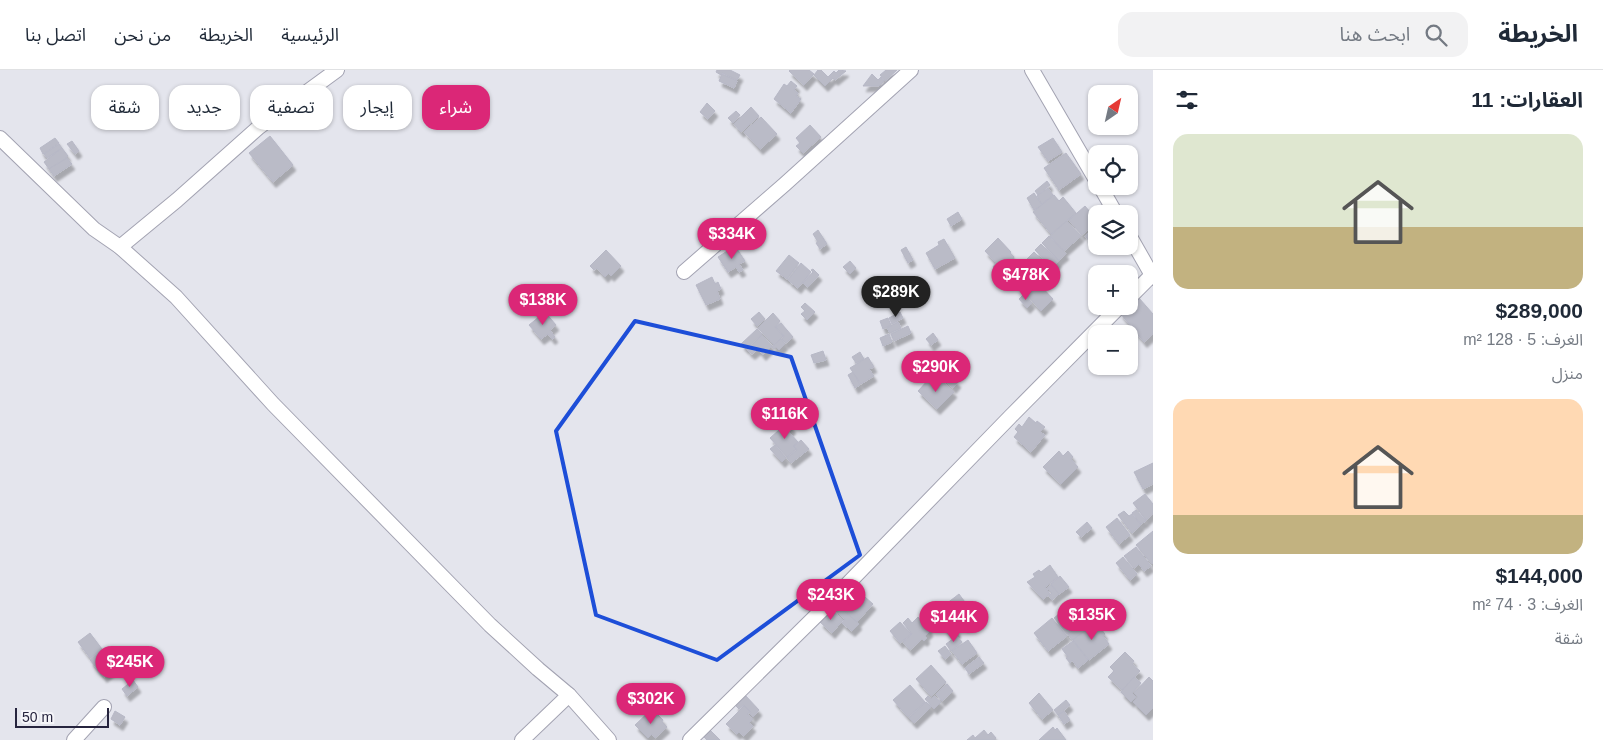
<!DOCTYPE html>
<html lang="ar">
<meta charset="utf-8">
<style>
body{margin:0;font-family:Helvetica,"Noto Sans Arabic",sans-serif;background:#f2f2f3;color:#1f2937;direction:rtl;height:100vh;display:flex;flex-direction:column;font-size:19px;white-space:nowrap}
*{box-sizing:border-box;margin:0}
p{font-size:16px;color:#747a83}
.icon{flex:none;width:28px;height:28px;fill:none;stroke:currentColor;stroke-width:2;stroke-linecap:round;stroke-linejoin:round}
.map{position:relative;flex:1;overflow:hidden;direction:ltr}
.sheet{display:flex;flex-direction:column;background:#fff;width:450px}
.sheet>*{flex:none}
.guide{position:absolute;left:15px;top:15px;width:475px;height:45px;direction:rtl;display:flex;gap:10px}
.needle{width:32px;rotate:34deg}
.tools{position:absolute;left:1088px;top:15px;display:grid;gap:10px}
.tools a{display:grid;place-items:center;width:50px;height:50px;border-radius:10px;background:#fff;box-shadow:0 1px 4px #0004;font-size:25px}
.scale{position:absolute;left:15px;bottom:12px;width:94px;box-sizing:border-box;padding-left:5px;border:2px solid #26243e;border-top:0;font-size:14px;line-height:18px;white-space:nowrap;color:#26243e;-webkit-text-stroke:4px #f5f5f9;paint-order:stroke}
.price{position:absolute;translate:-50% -42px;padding:0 11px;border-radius:18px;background:#db2777;color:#fff;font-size:16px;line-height:32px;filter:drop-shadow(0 1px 2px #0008)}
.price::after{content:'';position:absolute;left:50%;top:30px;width:15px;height:11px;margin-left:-8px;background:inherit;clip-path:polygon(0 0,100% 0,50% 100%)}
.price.selected{background:#222;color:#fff}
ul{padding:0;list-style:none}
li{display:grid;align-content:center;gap:10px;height:265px;padding:0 20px}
li span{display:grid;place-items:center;height:155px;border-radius:15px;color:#555}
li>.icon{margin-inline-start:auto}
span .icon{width:90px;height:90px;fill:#fffc;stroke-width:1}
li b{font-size:21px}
h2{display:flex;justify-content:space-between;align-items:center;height:60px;padding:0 20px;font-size:21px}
.pill{padding:0 18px;border-radius:15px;background:#fff;box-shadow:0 1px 4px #0004;font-size:18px;line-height:45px}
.pill.selected{background:#db2777;color:#fff}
header{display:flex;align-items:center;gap:30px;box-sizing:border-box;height:70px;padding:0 25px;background:#fff;border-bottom:1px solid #e0e1e3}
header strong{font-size:24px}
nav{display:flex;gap:28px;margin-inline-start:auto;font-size:18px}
.search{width:350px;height:45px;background:#f2f2f3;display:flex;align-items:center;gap:12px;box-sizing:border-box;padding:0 18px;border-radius:15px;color:#747a83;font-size:19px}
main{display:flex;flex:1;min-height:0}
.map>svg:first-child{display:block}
.building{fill:#babbc7;stroke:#b7b8c6;filter:url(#shadow)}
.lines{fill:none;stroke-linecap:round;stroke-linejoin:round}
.minor-casing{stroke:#a3a3b2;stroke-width:16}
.tertiary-casing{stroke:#a3a3b2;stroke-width:16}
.minor{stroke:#fff;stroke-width:14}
.tertiary{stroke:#fff;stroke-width:14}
.marked{fill:none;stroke:#1d4ed8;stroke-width:4;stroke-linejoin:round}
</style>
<header>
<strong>الخريطة</strong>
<div class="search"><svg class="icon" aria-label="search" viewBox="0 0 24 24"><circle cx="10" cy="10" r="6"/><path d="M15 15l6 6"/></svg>ابحث هنا</div>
<nav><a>الرئيسية</a><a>الخريطة</a><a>من نحن</a><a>اتصل بنا</a></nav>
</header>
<main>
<section class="sheet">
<h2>العقارات: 11<svg class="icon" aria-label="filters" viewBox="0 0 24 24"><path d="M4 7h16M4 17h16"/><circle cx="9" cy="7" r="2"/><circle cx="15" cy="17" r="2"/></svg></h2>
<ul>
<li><span style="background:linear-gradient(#dfe7d0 60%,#c2b280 0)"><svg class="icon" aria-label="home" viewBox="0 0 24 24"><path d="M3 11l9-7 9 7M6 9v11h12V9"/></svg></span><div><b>$289,000</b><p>الغرف: 5 · 128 m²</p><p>منزل</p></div></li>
<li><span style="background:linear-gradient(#ffd9b3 75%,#c2b280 0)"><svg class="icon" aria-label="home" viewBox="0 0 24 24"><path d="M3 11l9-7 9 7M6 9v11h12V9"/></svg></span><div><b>$144,000</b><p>الغرف: 3 · 74 m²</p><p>شقة</p></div></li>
</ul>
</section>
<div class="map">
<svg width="1153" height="670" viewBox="0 0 1153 670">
<defs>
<filter id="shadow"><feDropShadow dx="3" dy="5.5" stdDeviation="1" flood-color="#0004"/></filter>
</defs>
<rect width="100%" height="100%" fill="#e4e5ed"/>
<!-- building -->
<g class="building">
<path d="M717,0h13l10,5 -3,5 -15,-7 -1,2 -5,-3z"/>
<path d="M790,0h19l5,4 -10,11 -15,-14z"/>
<path d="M818,0h3l7,7 6,-6 2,2 3,-3 7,1 -11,9 -2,-2 -8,8 -11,-11z"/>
<path d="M886,0h11l-12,11 -5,-6z"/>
<path d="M722,4l15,7 -3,7 -15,-7z"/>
<path d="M872,4l6,6 3,-3 3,4 -5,5h-16z"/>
<path d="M791,11l6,5 -3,4 4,3 -2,3 5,3 -10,14 -17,-14 10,-15 3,2z"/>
<path d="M707,33l8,8 -7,8 -8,-7z"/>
<path d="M751,37l8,9 -18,16 -7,-8z"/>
<path d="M736,41l4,4 -7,8 -5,-5z"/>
<path d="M761,47l16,17 -17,15 -16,-17z"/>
<path d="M810,55l11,12 -18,16 -7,-7 4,-3 -4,-5z"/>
<path d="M270,66l23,29 -20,17 -24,-29z"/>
<path d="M55,68l4,5 -16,11 -3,-6z"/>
<path d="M1053,68l9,14 -14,9 -10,-14z"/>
<path d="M72,71l7,10 -4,3 -8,-10z"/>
<path d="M59,74l3,4 -15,10 -3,-4z"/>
<path d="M62,78l6,8 -9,8 -1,-1 -9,6 -5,-7z"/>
<path d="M1066,83l15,21 -22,16 -15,-22z"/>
<path d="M67,88l5,6 -18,12 -5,-7z"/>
<path d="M1047,111l3,4 -12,10 -3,-4z"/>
<path d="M1048,118l5,7 -11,9 -5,-8z"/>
<path d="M1034,123l8,12 -8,5 -7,-12z"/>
<path d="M1054,125l5,6 4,-4 13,16 -25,21 -18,-22z"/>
<path d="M1085,136l11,13v3l-14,13 -13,-15z"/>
<path d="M958,142l4,7 -11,7 -4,-7z"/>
<path d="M1067,151l14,15 -17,15 -14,-15z"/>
<path d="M1096,157v19h2l-3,2 -10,-12z"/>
<path d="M818,160l9,14 -7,5 -4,-6 2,-1 -5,-8z"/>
<path d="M1049,166l17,18 -7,6 -17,-17z"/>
<path d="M998,168l13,14 -1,1 4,4 -3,3 4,5 -13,12 -9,-10 3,-4 -11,-12z"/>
<path d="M944,169l11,19 -20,11 -9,-16 13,-8 -1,-3z"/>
<path d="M1041,174l18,17 -7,7 -17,-18z"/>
<path d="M735,176l10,15 -6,3 4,6 -4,2 -3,-5 -8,5 -10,-15z"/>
<path d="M906,177l7,13 -5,3 -7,-13z"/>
<path d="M606,180l15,16 -10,10 -2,-3 -4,4 -8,-9 -3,2 -4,-4z"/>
<path d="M1034,182l8,8 -7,7 -8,-8z"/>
<path d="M789,185l10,8 -12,16 -11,-8z"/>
<path d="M850,191l6,7 -6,6 -7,-7z"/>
<path d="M801,193l10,9 -13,16 -10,-8z"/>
<path d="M813,199l6,6 -11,12 -5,-4 10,-11 -2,-2z"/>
<path d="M712,207l3,7 3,-2 3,7 -4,2 3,8 -14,6 -10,-20z"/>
<path d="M1026,214l5,6 -6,6 -5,-6z"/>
<path d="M1039,214l14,15 -12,12 -14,-16z"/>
<path d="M1023,225l2,3 1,-2 6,7 -5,5 -8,-9z"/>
<path d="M1139,228l14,16v20l-9,8 -24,-29z"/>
<path d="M805,233l10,9 -8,8 -6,-6 4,-3 -4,-4z"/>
<path d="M545,242l11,13 -6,5 5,7 -3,2 -4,-5 -7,5 -12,-14z"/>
<path d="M759,242l6,7 -8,7 -6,-7z"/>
<path d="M900,242l3,6 -11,6 -3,-6z"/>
<path d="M773,243l7,8 -5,6 8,9 -9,9 -16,-17z"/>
<path d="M888,248l3,7 -8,4 -3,-8z"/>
<path d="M898,252l3,6 -11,5 -3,-5z"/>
<path d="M781,253l12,14 -7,6 -4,-4 2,-3 -8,-9z"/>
<path d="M908,256l3,7 -17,8 -3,-7z"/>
<path d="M757,259l5,5 -16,15 -5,-5z"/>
<path d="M933,263l5,7 -7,5 -5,-6z"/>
<path d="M889,264l3,8 -9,4 -3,-8z"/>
<path d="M762,265l10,11 -9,9 -5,-6 -6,5 -5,-4z"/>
<path d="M781,269l4,5 -6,6 -3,-3 -2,2 -2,-2z"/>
<path d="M823,281l3,9 -12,3 -3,-8z"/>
<path d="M860,282l4,7 -8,4 -4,-6z"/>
<path d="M868,287l6,10 -5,2 5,7 -13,8 -11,-16z"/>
<path d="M853,302l7,13 -5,3 -7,-13z"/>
<path d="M945,302l13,10 -5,6 -12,-11z"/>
<path d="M929,309l6,6 5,-6 14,13 -17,17 -19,-18z"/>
<path d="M1029,347l7,6 1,-2 8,6 -5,5 5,3 -14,17 -17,-15 4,-5 -3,-3 4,-5 3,3z"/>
<path d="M788,352l5,6 -4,4 9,10 -5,4 3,3 -9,8 -17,-19z"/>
<path d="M801,370l8,9 -18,14 -4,-5 10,-8 -3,-4z"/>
<path d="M775,375l11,13 -4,4 -12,-13z"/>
<path d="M1059,381l4,5 5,-5 5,6 -2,2 7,8 -17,17 -18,-17z"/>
<path d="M1153,393v21l-10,5 -9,-17z"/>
<path d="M1145,424l8,10v10l-7,6 -13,-17z"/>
<path d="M1136,440l10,11 -5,3 -9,-11z"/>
<path d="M1124,441l5,5 3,-2 9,11 -9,8 -14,-18z"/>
<path d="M1117,448l13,17 -11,9 -13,-17z"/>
<path d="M1087,452l5,6 -11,9 -5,-5z"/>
<path d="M1153,461v32l-1,1 -16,-19z"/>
<path d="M1136,477l15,19 -7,5 -5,-7 -5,4 -10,-12z"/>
<path d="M1123,487l14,17 -7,6 -14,-17z"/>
<path d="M1050,495l8,12 -13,10 5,7 -7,5 -16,-17 8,-5 -2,-3 6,-4 2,2z"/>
<path d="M1060,506l9,11 -10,7 -8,-10z"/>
<path d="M1051,515l8,9 -7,6 -3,-4 3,-3 -5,-5z"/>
<path d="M857,520l16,14 -16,18 -18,-17 10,-11 2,2z"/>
<path d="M959,524l11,15 -13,10 -11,-15z"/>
<path d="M1070,531l2,3 5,-3 12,16 -22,17 -13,-16 11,-9 -2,-2z"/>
<path d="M836,534l23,20 -7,7 -10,-8 3,-4 -13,-11z"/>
<path d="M831,539l12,11 -11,13 -12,-11z"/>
<path d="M968,543l6,7 -9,7 -5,-8z"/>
<path d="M918,547l4,5 6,-4 4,6 -4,4 2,3 -5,5 2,2 -3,3 -2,-2 -12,11 -7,-8 9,-8 -9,-11 5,-5 4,5z"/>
<path d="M1052,548l15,18 -19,15 -14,-18z"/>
<path d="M947,550l11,12 -5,5 -11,-12z"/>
<path d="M900,552l11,12 -11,9 -10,-12z"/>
<path d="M1095,552l10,12 -2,2 6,8 -20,16 -16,-20z"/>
<path d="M1082,554l4,6 -14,10 -4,-6z"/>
<path d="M90,563l12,16 -12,9 -12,-16z"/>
<path d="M957,566l5,6 -11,9 -5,-7z"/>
<path d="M968,570l9,13 -15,11 -10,-13z"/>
<path d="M1073,571l15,19 -10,8 -6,-8 -2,3 -4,-5 2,-1 -6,-8z"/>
<path d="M945,576l6,8 -6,5 -7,-8z"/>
<path d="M105,578l14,17 -15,12 -14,-17z"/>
<path d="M1125,582l9,9 -2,3 8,7 -18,19 -14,-13 6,-6 -4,-4z"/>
<path d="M979,587l5,6 -15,11 -4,-6z"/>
<path d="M931,595l15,17 -15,14 -15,-17z"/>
<path d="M1134,607l7,6 -9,10 4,4 -5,5 -10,-10z"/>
<path d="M1149,607l4,4v27l-7,7 -13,-13 5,-5 -4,-4z"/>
<path d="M133,610l5,7 -11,9 -5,-7z"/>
<path d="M947,614l6,7 -11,10 -6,-7z"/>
<path d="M910,615l15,17 -17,15 -15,-17z"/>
<path d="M1039,623l14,17 -11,9 -13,-16z"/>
<path d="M745,625l14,15 -6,7 -3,-3 1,-2 -7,-7 -5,4 -4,-4z"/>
<path d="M928,626l3,3 3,-3 7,6 -7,7 -9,-10z"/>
<path d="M1066,630l4,5 -12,10 -4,-5z"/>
<path d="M926,632l5,5 -17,16 -5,-5z"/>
<path d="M744,636l6,6 -3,2 6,5 -4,4 4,3 -9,10 -5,-4 -2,2 -11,-10z"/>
<path d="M652,639l11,11 -1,2 5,5 -12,11 -3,-4 -4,4 -13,-13z"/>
<path d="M115,641l10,6 -5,8 -9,-6z"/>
<path d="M1064,641l6,9 -6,4 -6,-9z"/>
<path d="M1053,657l2,3 2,-2 9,12h-27z"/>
<path d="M710,660l10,10h-13l-4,-4z"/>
<path d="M984,660l4,5 3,-3 5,6 -2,2h-27l6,-5 2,3z"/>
</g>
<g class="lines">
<!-- minor casing -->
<g class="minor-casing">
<g id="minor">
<path d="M0,68l94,91 26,18 56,50 97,107 217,221 48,44 31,26 40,45"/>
<path d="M120,177l57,-47 82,-73 78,-57"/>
<path d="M684,202l101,-88 126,-114"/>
<path d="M1129,228l23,-23"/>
<path d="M74,670l30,-33"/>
<path d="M522,670l47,-45"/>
<path d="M690,670l140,-138 180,-185 110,-111"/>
</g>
</g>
<!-- tertiary casing -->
<g class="tertiary-casing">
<g id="tertiary">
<path d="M1032,0l64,110"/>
<path d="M1100,116l16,28"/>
<path d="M1129,165l24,42"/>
</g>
</g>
<!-- minor -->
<use href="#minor" class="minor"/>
<!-- tertiary -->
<use href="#tertiary" class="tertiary"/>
</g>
<!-- marked area -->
<path class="marked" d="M635,251l156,36 69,198 -143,105 -121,-45 -40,-184z"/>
</svg>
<div class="tools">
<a><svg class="needle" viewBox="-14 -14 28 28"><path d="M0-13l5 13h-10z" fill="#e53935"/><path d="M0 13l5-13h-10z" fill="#747a83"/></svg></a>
<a><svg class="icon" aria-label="locate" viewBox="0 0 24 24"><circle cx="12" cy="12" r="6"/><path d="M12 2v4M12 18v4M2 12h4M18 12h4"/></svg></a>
<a><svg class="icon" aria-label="layers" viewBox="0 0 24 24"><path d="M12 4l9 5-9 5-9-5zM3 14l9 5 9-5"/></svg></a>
<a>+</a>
<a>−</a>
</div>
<div class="scale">50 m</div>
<b class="price" style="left:732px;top:190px">$334K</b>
<b class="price" style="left:1026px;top:231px">$478K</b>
<b class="price selected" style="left:896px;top:248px">$289K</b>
<b class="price" style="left:543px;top:256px">$138K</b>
<b class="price" style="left:936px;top:323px">$290K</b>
<b class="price" style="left:785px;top:370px">$116K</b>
<b class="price" style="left:831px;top:551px">$243K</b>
<b class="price" style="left:1092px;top:571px">$135K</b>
<b class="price" style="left:954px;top:573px">$144K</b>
<b class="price" style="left:130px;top:618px">$245K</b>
<b class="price" style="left:651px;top:655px">$302K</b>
<div class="guide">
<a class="pill selected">شراء</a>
<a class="pill">إيجار</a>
<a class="pill">تصفية</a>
<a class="pill">جديد</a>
<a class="pill">شقة</a>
</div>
</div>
</main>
